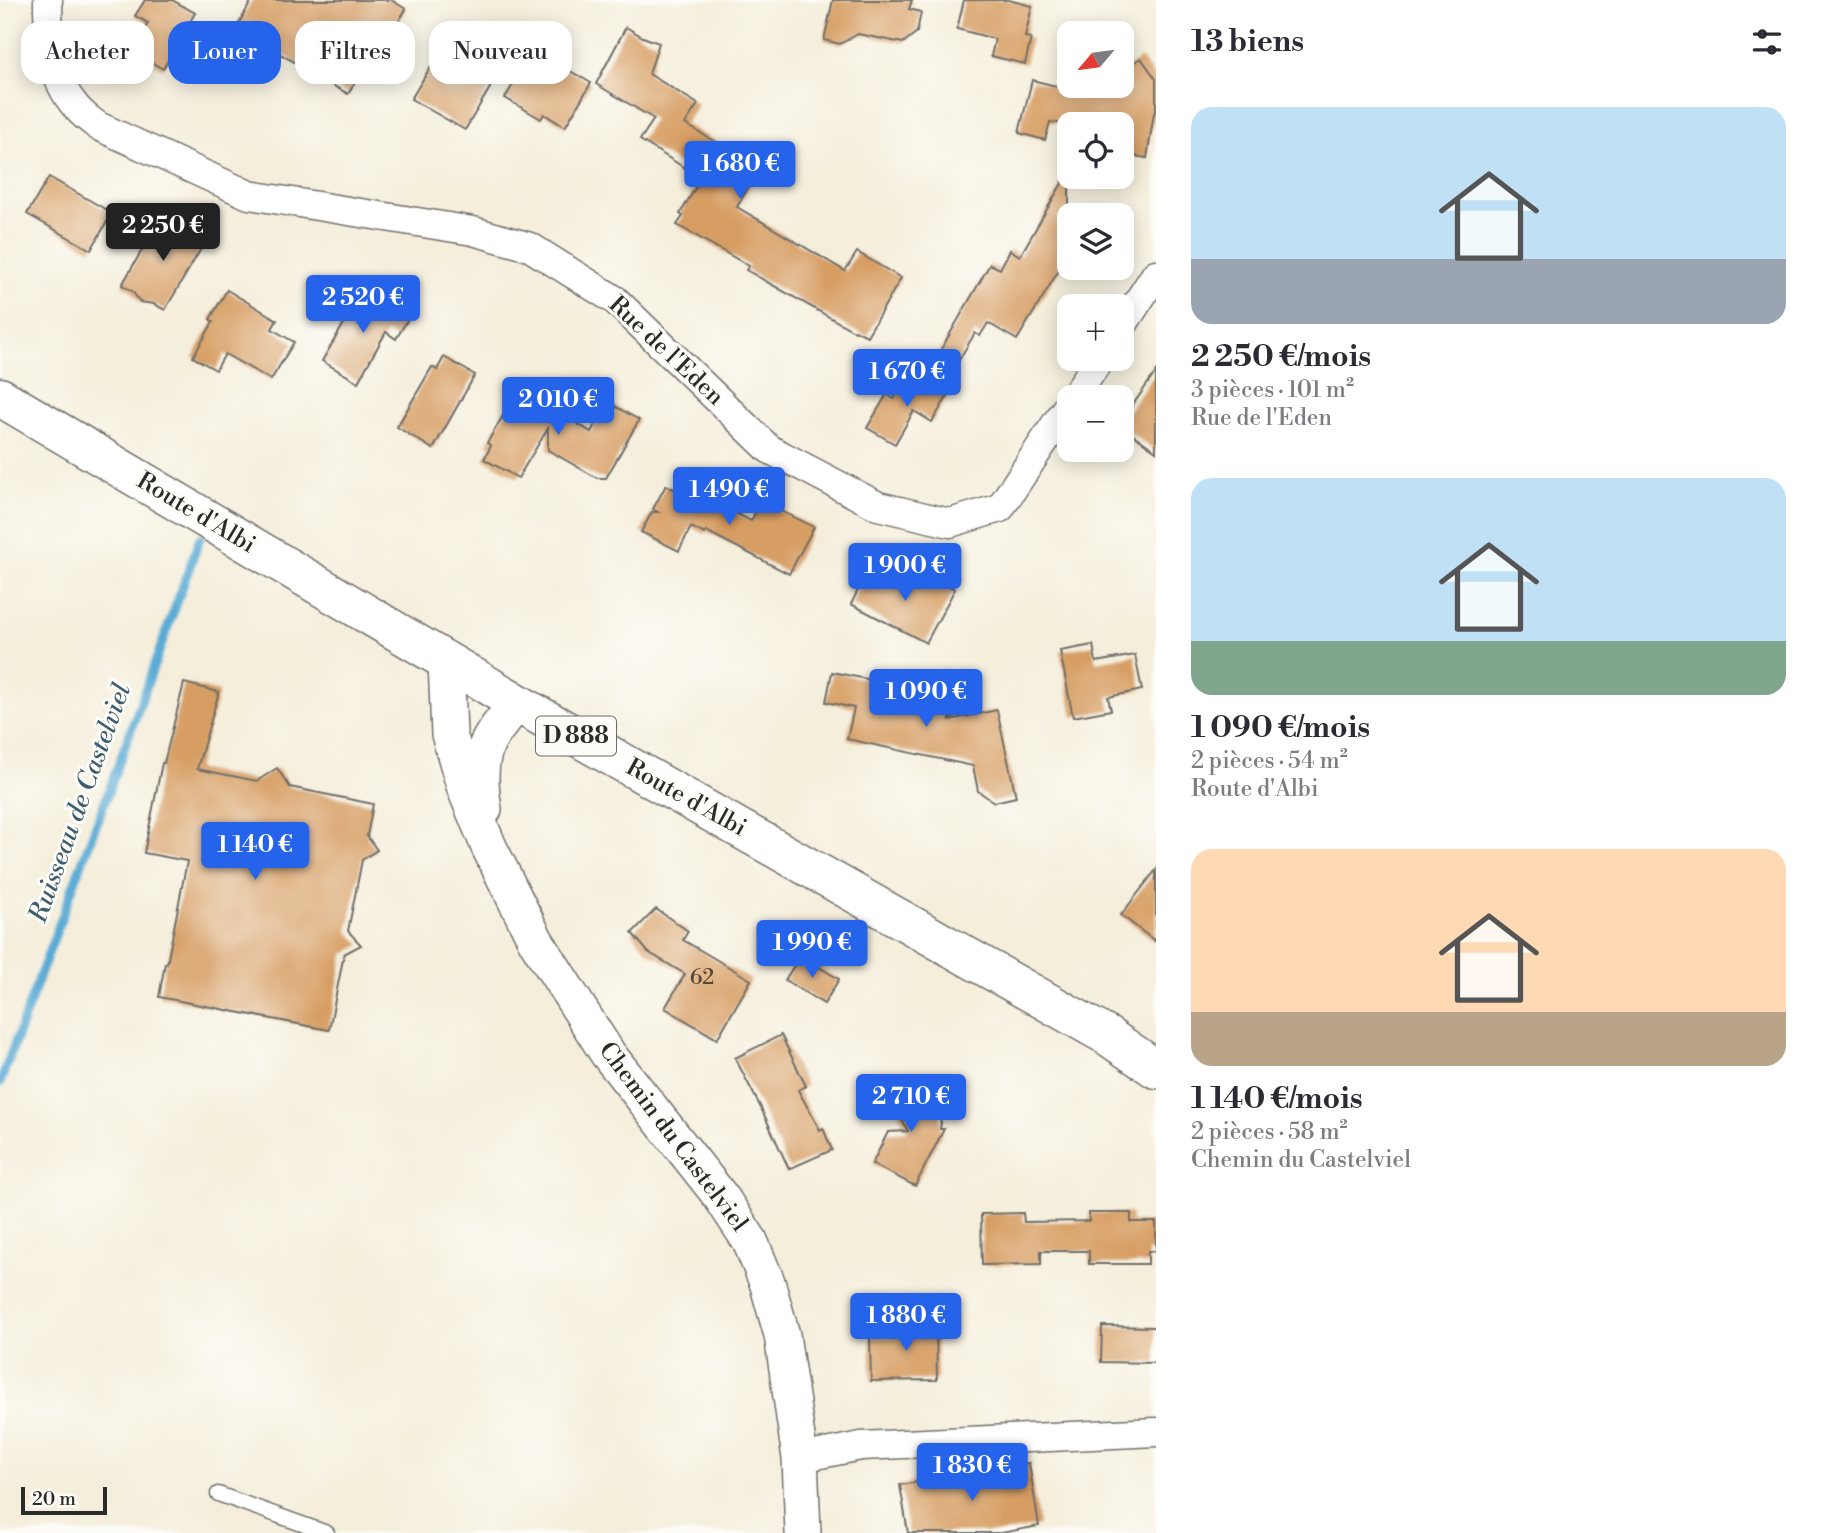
<!DOCTYPE html>
<html lang="fr">
<meta charset="utf-8">
<style>
body{margin:0;font-family:"Libre Bodoni",serif;background:#f2f2f3;color:#2b2b33;height:100vh;display:flex;flex-direction:column;font-size:26px;white-space:nowrap}
*{box-sizing:border-box;margin:0}
p{font-size:23px;color:#7c7c81}
.icon{flex:none;width:38px;height:38px;fill:none;stroke:currentColor;stroke-width:2;stroke-linecap:round;stroke-linejoin:round}
.map{position:relative;flex:1;overflow:hidden}
.drawer{display:flex;flex-direction:column;background:#fff;width:665px}
.drawer>*{flex:none}
.banner{position:absolute;left:21px;top:21px;width:665px;height:63px;display:flex;gap:14px}
.needle{width:46px;rotate:241deg}
.fabs{position:absolute;left:1057px;top:21px;display:grid;gap:14px}
.fabs a{display:grid;place-items:center;width:77px;height:77px;border-radius:14px;background:#fff;box-shadow:0 4px 18px #0003;font-size:35px}
.scale{position:absolute;left:21px;bottom:18px;width:86px;box-sizing:border-box;padding-left:7px;border:4px solid #2b2b2b;border-top:0;font-size:19px;line-height:24px;white-space:nowrap;color:#2b2b2b;-webkit-text-stroke:5px #fdfcf7;paint-order:stroke}
.price{position:absolute;translate:-50% -60px;padding:0 16px;border-radius:7px;background:#2563eb;color:#fff;font-size:23px;line-height:46px;filter:drop-shadow(0 2px 4px #0008)}
.price::after{content:'';position:absolute;left:50%;top:42px;width:21px;height:16px;margin-left:-10px;background:inherit;clip-path:polygon(0 0,100% 0,50% 100%)}
.price.current{background:#222;color:#fff}
ul{padding:0;list-style:none}
li{display:grid;align-content:center;gap:14px;height:371px;padding:0 35px}
li span{display:grid;place-items:center;height:217px;border-radius:21px;color:#555}
li>.icon{margin-inline-start:auto}
span .icon{width:126px;height:126px;fill:#fffc;stroke-width:1}
li b{font-size:30px}
h2{display:flex;justify-content:space-between;align-items:center;height:84px;padding:0 35px;font-size:30px}
.chip{padding:0 24px;border-radius:21px;background:#fff;box-shadow:0 4px 18px #0003;font-size:24px;line-height:63px}
.chip.current{background:#2563eb;color:#fff}
main{display:flex;flex:1;min-height:0}
.map>svg:first-child{display:block}
.lines{fill:none;stroke-linecap:round;stroke-linejoin:round}
.stream{stroke:#5aabd5;stroke-width:9}
.building{fill:#d79e64}
.service-casing{stroke:#716f69;stroke-width:17}
.minor-casing{stroke:#716f69;stroke-width:31}
.tertiary-casing{stroke:#716f69;stroke-width:38}
.primary-casing{stroke:#716f69;stroke-width:41}
.service{stroke:#fff;stroke-width:14}
.minor{stroke:#fff;stroke-width:28}
.tertiary{stroke:#fff;stroke-width:35}
.primary{stroke:#fff;stroke-width:38}
.labels{text-anchor:middle;dominant-baseline:central;stroke-width:6;stroke-linejoin:round;paint-order:stroke}
.number-label{font-size:21px;fill:#564839}
.shield{fill:#fdfcf7;stroke:#6a6a68;stroke-width:2}
.shield-label{font-size:23px;font-weight:bold;fill:#2b2b2b}
.street-label{font-size:24px;fill:#2b2b2b;stroke:#fdfcf7}
.water-label{font-size:26px;font-style:italic;fill:#3e5e6f;stroke:#fdfcf7}
</style>
<main>
<div class="map">
<svg width="1156" height="1533" viewBox="0 0 1156 1533">
<rect width="100%" height="100%" fill="#fdfcf7"/>
<filter id="ink" filterUnits="userSpaceOnUse"><feTurbulence type="fractalNoise" baseFrequency=".0143" numOctaves="2"/><feDisplacementMap in="SourceGraphic" scale="14" xChannelSelector="R" yChannelSelector="G"/><feConvolveMatrix kernelMatrix="1 2 1 2 8 2 1 2 1" color-interpolation-filters="sRGB"/></filter>
<filter id="wash" filterUnits="userSpaceOnUse"><feTurbulence type="fractalNoise" baseFrequency=".00686" numOctaves="4" result="noise"/><feDisplacementMap in="SourceGraphic" scale="28" xChannelSelector="R" yChannelSelector="G"/><feGaussianBlur stdDeviation="1.57" result="paint"/><feColorMatrix in="noise" values="0 0 0 0 0 0 0 0 0 0 0 0 0 0 0 0 0 1.4 0 .05"/><feComposite in="paint" operator="in"/></filter>
<g filter="url(#wash)">
<rect width="100%" height="100%" fill="#f4eedb"/>
<g class="lines">
<!-- stream -->
<path class="stream" d="M0,1083l112,-301 88,-244"/>
</g>
<g id="blocks">
<!-- building -->
<g class="building">
<path d="M145,0h27l23,13 -32,56 -31,-18 16,-28 -13,-7z"/>
<path d="M252,0h139l15,9 -32,55 -2,-1 -2,4 -5,-2 -17,29 -29,-16 1,-2 -47,-26 -7,13 -4,-2 -9,16 -30,-17 3,-5 -4,-2z"/>
<path d="M833,0h79l-3,9 12,3 -4,20 -14,11 -45,-9 -18,10 -16,-4z"/>
<path d="M964,0h45l23,6 -7,31 6,1 -6,26 -34,-8 4,-17 -38,-10z"/>
<path d="M626,27l17,10 16,6 -10,31 49,30 -13,20 59,34 -7,12 16,9 -16,28 108,64 12,-19 44,26 -34,58 -12,-6 -1,1 -108,-61 3,-4 -72,-41 6,-9 -3,-2 21,-36 -61,-38 14,-21 -58,-35z"/>
<path d="M531,54l13,7 2,-4 45,26 -26,44 -21,-13 -3,5 -36,-21z"/>
<path d="M1141,58l15,21v32l-2,2 -7,45 -25,-4v-30h-56l-16,-2 -5,18 -26,-7 13,-53 24,6h66v-15z"/>
<path d="M431,66l30,17 9,-16 24,14 -29,49 -54,-31z"/>
<path d="M1069,171v98l-7,-4 -45,75 -29,-17 -8,13 -5,-3 -25,42 -18,-10 58,-101 10,5 10,-19 10,6z"/>
<path d="M49,177l63,36 -21,37 -64,-36z"/>
<path d="M162,215l44,25 -41,70 -11,-6 -14,-2 -8,-11 -10,-6z"/>
<path d="M227,290l50,30 -5,9 22,13 -23,38 -46,-26 -9,16 -23,-13 20,-35 -3,-3z"/>
<path d="M363,291l46,26 -13,22 -10,-7 -28,50 -36,-21z"/>
<path d="M444,357l31,18 -42,74 -36,-22 35,-60 5,3z"/>
<path d="M1156,372v79l-34,-24v-7z"/>
<path d="M925,378l25,14 -18,30 -18,-11 -19,33 -28,-16 20,-34 7,5 9,-16 14,8z"/>
<path d="M519,388l72,44 17,-30 31,18 -33,58h-9l-49,-28v-22l-30,50 -34,-19 7,-13 -4,-3z"/>
<path d="M666,485l19,10 4,-6 62,32 10,-20 53,26 -25,47 -83,-43 -1,3 -14,-7 -12,24 -38,-19 11,-20h6l-5,-3z"/>
<path d="M868,570l42,21 10,-20 35,18 -29,54 -75,-39z"/>
<path d="M1093,645l3,17 39,-7 7,35 -34,7 3,13 -38,7 -13,-66z"/>
<path d="M832,672l69,14v3l53,11 -4,20 47,-10 19,87 -22,5 -16,-11 -5,-25 -126,-27 7,-31 -28,-6z"/>
<path d="M184,683l35,9 -22,77 60,12 20,-13 13,19 83,17 -6,32 10,14 -15,10 -14,71 13,14 -17,9 -15,76 -170,-33 6,-34 2,1 20,-103 -43,-8 18,-90h2z"/>
<path d="M1156,870v72l-35,-27z"/>
<path d="M656,909l32,22 -5,9 68,40 -34,59 -52,-31 20,-34 -37,-22 -16,-19z"/>
<path d="M800,956l39,23 -15,25 -39,-24z"/>
<path d="M781,1035l25,51 -8,4 22,40 3,-2 9,22 -43,19 -28,-61 -26,-50z"/>
<path d="M923,1078l14,26 4,19 -1,6h4l-29,57 -43,-22 16,-32 20,-1 -19,-34z"/>
<path d="M1023,1213l1,9 65,-1v-8h42v9h25v29h-8v13h-59v-13h-48v13l-59,1 -1,-51z"/>
<path d="M936,1320l1,60 -66,1 -1,-45h29v-15z"/>
<path d="M1102,1326l54,1v36l-55,-1z"/>
<path d="M1029,1463l10,63 -38,7h-93l-8,-48z"/>
</g>
</g>
</g>
<g filter="url(#ink)">
<use href="#blocks" fill-opacity="0" stroke="#716f69" stroke-width="2"/>
<g class="lines">
<!-- service casing -->
<g class="service-casing">
<path id="service" d="M218,1494l109,39"/>
</g>
<!-- minor casing -->
<g class="minor-casing">
<g id="minor">
<path d="M48,0c0,39 2,78 29,108 6,7 14,13 21,18l151,69 224,36 57,16 85,53 154,149 109,57 72,17 50,-15 69,-104"/>
<path d="M1122,326l34,-52"/>
<path d="M1074,397l26,-38"/>
<path d="M800,1458l61,-12 295,-14"/>
</g>
</g>
<!-- tertiary casing -->
<g class="tertiary-casing">
<g id="tertiary">
<path d="M446,661l3,73 16,55 24,58 47,94 72,113 113,143 29,44 17,41 15,53 18,123 3,75"/>
<path d="M484,809c-3,-18 -5,-38 0,-56 5,-19 22,-35 33,-50"/>
</g>
</g>
<!-- primary casing -->
<g class="primary-casing">
<path id="primary" d="M0,397l526,311 580,327 50,34"/>
</g>
<!-- service -->
<use href="#service" class="service"/>
<!-- minor -->
<use href="#minor" class="minor"/>
<!-- tertiary -->
<use href="#tertiary" class="tertiary"/>
<!-- primary -->
<use href="#primary" class="primary"/>
</g>
</g>
<g class="labels">
<!-- number labels -->
<g class="number-label">
<text x="702" y="978">62</text>
</g>
<!-- shield labels -->
<rect class="shield" x="536" y="716.5" width="80" height="39" rx="5"/>
<g class="shield-label">
<text x="576" y="736">D 888</text>
</g>
<!-- street labels -->
<g class="street-label">
<text transform="translate(666 351) rotate(43)">Rue de l'Eden</text>
<text transform="translate(196 513) rotate(31)">Route d'Albi</text>
<text transform="translate(686 798) rotate(29)">Route d'Albi</text>
<text transform="translate(673 1137) rotate(53)">Chemin du Castelviel</text>
</g>
<!-- water labels -->
<g class="water-label">
<text transform="translate(80 803) rotate(-70)">Ruisseau de Castelviel</text>
</g>
</g>
</svg>
<div class="fabs">
<a><svg class="needle" viewBox="-14 -14 28 28"><path d="M0-13l5 13h-10z" fill="#e53935"/><path d="M0 13l5-13h-10z" fill="#7c7c81"/></svg></a>
<a><svg class="icon" aria-label="locate" viewBox="0 0 24 24"><circle cx="12" cy="12" r="6"/><path d="M12 2v4M12 18v4M2 12h4M18 12h4"/></svg></a>
<a><svg class="icon" aria-label="layers" viewBox="0 0 24 24"><path d="M12 4l9 5-9 5-9-5zM3 14l9 5 9-5"/></svg></a>
<a>+</a>
<a>−</a>
</div>
<div class="scale">20 m</div>
<b class="price" style="left:740px;top:201px">1 680 €</b>
<b class="price current" style="left:163px;top:263px">2 250 €</b>
<b class="price" style="left:363px;top:335px">2 520 €</b>
<b class="price" style="left:907px;top:409px">1 670 €</b>
<b class="price" style="left:558px;top:437px">2 010 €</b>
<b class="price" style="left:729px;top:527px">1 490 €</b>
<b class="price" style="left:905px;top:603px">1 900 €</b>
<b class="price" style="left:926px;top:729px">1 090 €</b>
<b class="price" style="left:255px;top:882px">1 140 €</b>
<b class="price" style="left:812px;top:980px">1 990 €</b>
<b class="price" style="left:911px;top:1134px">2 710 €</b>
<b class="price" style="left:906px;top:1353px">1 880 €</b>
<b class="price" style="left:972px;top:1503px">1 830 €</b>
<div class="banner">
<a class="chip">Acheter</a>
<a class="chip current">Louer</a>
<a class="chip">Filtres</a>
<a class="chip">Nouveau</a>
</div>
</div>
<section class="drawer">
<h2>13 biens<svg class="icon" aria-label="filters" viewBox="0 0 24 24"><path d="M4 7h16M4 17h16"/><circle cx="9" cy="7" r="2"/><circle cx="15" cy="17" r="2"/></svg></h2>
<ul>
<li><span style="background:linear-gradient(#bfe0f5 70%,#9aa5b1 0)"><svg class="icon" aria-label="home" viewBox="0 0 24 24"><path d="M3 11l9-7 9 7M6 9v11h12V9"/></svg></span><div><b>2 250 €/mois</b><p>3 pièces · 101 m²</p><p>Rue de l'Eden</p></div></li>
<li><span style="background:linear-gradient(#bfe0f5 75%,#7fa58c 0)"><svg class="icon" aria-label="home" viewBox="0 0 24 24"><path d="M3 11l9-7 9 7M6 9v11h12V9"/></svg></span><div><b>1 090 €/mois</b><p>2 pièces · 54 m²</p><p>Route d'Albi</p></div></li>
<li><span style="background:linear-gradient(#ffd9b3 75%,#b9a48a 0)"><svg class="icon" aria-label="home" viewBox="0 0 24 24"><path d="M3 11l9-7 9 7M6 9v11h12V9"/></svg></span><div><b>1 140 €/mois</b><p>2 pièces · 58 m²</p><p>Chemin du Castelviel</p></div></li>
</ul>
</section>
</main>
